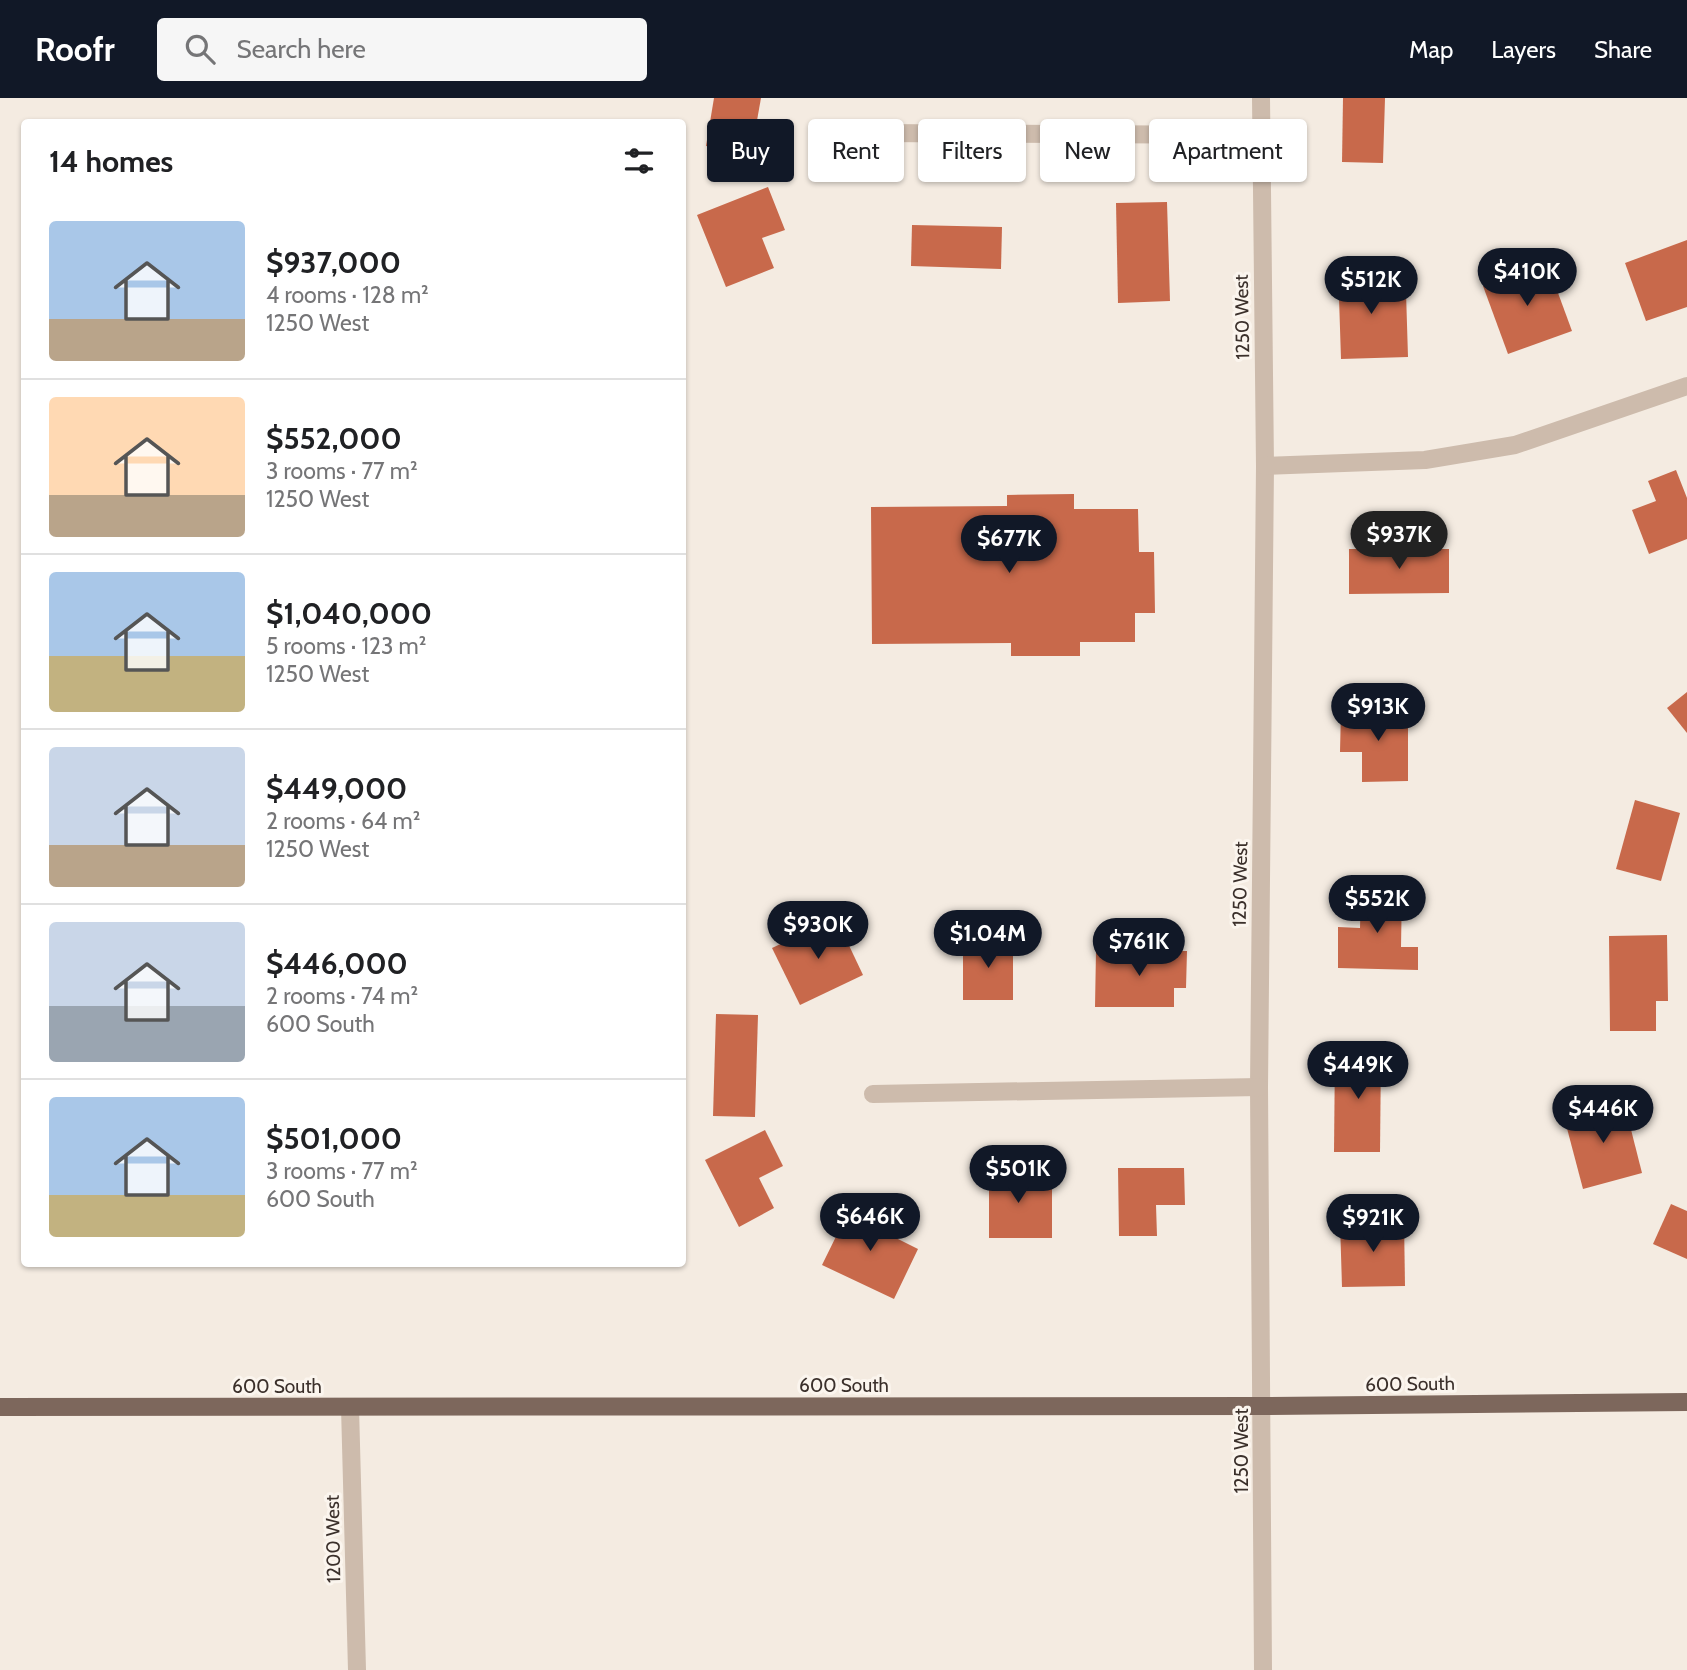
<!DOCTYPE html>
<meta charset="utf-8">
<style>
body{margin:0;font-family:Cabin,sans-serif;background:#f6f6f6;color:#202124;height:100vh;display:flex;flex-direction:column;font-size:26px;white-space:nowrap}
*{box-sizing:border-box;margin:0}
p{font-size:23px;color:#757577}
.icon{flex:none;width:38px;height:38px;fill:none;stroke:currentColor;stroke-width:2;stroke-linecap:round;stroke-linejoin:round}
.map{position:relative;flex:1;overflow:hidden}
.panel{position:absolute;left:21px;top:21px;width:665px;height:1148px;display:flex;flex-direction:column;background:#fff;border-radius:7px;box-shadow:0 2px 5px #0004}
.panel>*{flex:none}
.top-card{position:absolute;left:707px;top:21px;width:665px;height:63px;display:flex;gap:14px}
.price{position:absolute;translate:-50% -60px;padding:0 16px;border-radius:24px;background:#111827;color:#fff;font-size:23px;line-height:46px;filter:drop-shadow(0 2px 4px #0008)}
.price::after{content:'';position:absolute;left:50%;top:42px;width:21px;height:16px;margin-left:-10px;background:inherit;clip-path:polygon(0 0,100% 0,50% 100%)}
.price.active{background:#222;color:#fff}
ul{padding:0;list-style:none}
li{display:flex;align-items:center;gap:21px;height:175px;padding:0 28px}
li+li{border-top:2px solid #e0e0e0}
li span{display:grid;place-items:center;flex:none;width:196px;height:140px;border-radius:7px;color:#555}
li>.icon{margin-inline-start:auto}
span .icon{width:84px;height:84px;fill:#fffc;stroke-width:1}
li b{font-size:30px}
h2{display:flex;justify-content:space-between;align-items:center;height:84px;padding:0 28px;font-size:30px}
.pill{padding:0 24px;border-radius:7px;background:#fff;box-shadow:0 2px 5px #0004;font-size:24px;line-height:63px}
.pill.active{background:#111827;color:#fff}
header{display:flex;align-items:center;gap:42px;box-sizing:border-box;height:98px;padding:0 35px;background:#111827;color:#fff}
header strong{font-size:33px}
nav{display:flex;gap:38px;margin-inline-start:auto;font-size:24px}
.search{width:490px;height:63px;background:#f6f6f6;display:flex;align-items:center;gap:18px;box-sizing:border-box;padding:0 24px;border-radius:7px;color:#757577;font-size:26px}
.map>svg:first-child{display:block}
.building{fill:#c8694b}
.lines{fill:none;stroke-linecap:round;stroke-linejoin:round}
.minor{stroke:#cdbbac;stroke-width:18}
.major{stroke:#7d675c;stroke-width:18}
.labels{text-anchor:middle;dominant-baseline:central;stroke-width:6;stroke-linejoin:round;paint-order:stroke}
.street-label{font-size:19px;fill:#3b302b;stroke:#fbf5ee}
</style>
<header>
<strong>Roofr</strong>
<div class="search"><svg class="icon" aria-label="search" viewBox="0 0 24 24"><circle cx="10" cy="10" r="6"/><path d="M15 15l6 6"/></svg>Search here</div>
<nav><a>Map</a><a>Layers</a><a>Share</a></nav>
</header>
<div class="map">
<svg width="1687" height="1572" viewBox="0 0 1687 1572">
<rect width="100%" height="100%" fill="#f4ebe1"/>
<!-- building -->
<g class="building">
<path d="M714,0h47l-10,56 -45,-8z"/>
<path d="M1343,0h42l-2,65 -41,-1z"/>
<path d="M768,89l17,43 -23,8 12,30 -48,19 -29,-72z"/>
<path d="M1167,104l3,99 -52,2 -2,-100z"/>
<path d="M912,127l90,2 -1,42 -90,-3z"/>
<path d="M1687,142v67l-41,14 -21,-58z"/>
<path d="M1547,165l25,68 -64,23 -25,-68z"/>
<path d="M1380,168l1,26h25l2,65 -67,2 -3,-92z"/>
<path d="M1676,372l11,28v41l-38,15 -17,-44 24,-9 -8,-20z"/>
<path d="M1074,396v15h64l1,43h15l1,61h-20v29h-55v14h-69v-13l-139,1 -1,-137 136,-1v-11z"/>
<path d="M1349,451h100v44l-100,1z"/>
<path d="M1687,594v41l-20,-25z"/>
<path d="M1341,612h67v71l-46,1v-30h-22z"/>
<path d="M1635,702l45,13 -19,68 -45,-12z"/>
<path d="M1361,789l41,1 -1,59h17v23l-80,-2v-41l22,1z"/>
<path d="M836,820l27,57 -63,30 -28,-57z"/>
<path d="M1667,837l1,66h-12v30h-46l-1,-95z"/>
<path d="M1013,842v60h-50v-59z"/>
<path d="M1096,853h91l-1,37h-12v19h-79z"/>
<path d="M716,916l42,1 -3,102 -42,-1z"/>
<path d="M1335,952h46l-1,102h-46z"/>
<path d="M1624,1004l18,71 -59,16 -19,-72z"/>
<path d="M765,1032l18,36 -24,12 15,30 -35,19 -34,-67z"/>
<path d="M989,1067h36l1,21h26v52h-63z"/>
<path d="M1118,1070h66l1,37h-29l1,31h-38z"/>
<path d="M852,1106l36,18 -4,10 34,17 -24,50 -72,-34z"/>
<path d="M1671,1106l16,7v48l-34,-15z"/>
<path d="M1404,1122l1,66 -63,1 -2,-65z"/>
</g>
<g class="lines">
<!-- minor -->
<g class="minor">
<path d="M1261,0l4,368 -6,621 4,583"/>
<path d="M871,35l389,2"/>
<path d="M1265,368l160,-6 90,-15 172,-59"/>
<path d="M873,996l386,-7"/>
<path d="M350,1309l7,263"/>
</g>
<!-- major -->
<path class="major" d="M0,1309l1262,-1 425,-4"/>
</g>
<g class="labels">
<!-- street labels -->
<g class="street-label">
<text transform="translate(1242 219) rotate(-91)">1250 West</text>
<text transform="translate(1240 786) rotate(-89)">1250 West</text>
<text transform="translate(1410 1286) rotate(-1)">600 South</text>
<text x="844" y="1287">600 South</text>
<text x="277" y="1288">600 South</text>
<text transform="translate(1241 1353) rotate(-90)">1250 West</text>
<text transform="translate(333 1441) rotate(-91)">1200 West</text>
</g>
</g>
</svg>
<b class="price" style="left:1527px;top:210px">$410K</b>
<b class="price" style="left:1371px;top:218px">$512K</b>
<b class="price active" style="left:1399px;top:473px">$937K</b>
<b class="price" style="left:1009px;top:477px">$677K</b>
<b class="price" style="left:1378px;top:645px">$913K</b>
<b class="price" style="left:1377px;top:837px">$552K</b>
<b class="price" style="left:818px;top:863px">$930K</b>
<b class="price" style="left:988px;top:872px">$1.04M</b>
<b class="price" style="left:1139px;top:880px">$761K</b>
<b class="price" style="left:1358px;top:1003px">$449K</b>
<b class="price" style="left:1603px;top:1047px">$446K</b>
<b class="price" style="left:1018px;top:1107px">$501K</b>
<b class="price" style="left:870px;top:1155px">$646K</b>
<b class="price" style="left:1373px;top:1156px">$921K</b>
<div class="top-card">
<a class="pill active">Buy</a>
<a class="pill">Rent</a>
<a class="pill">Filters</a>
<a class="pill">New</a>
<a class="pill">Apartment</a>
</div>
<section class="panel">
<h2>14 homes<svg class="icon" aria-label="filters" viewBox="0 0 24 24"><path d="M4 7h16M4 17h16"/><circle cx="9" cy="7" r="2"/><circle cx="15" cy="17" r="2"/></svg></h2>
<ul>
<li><span style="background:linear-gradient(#a9c7e8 70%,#b9a48a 0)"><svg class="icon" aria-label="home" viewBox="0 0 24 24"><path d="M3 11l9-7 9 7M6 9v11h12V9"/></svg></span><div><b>$937,000</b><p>4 rooms · 128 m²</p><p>1250 West</p></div></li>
<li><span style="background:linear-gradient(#ffd9b3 70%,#b9a48a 0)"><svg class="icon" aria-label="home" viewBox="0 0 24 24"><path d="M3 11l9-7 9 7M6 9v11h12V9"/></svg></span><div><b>$552,000</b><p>3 rooms · 77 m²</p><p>1250 West</p></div></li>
<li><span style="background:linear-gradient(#a9c7e8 60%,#c2b280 0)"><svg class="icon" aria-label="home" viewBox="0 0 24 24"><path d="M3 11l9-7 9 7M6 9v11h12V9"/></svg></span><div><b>$1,040,000</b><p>5 rooms · 123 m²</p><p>1250 West</p></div></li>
<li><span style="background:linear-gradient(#c9d6e8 70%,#b9a48a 0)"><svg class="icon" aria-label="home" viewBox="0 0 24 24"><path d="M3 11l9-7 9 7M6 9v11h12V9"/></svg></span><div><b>$449,000</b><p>2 rooms · 64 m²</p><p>1250 West</p></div></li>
<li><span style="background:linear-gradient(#c9d6e8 60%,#9aa5b1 0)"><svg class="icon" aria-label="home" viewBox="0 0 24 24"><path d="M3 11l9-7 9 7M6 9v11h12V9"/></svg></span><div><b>$446,000</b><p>2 rooms · 74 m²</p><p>600 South</p></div></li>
<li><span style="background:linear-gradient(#a9c7e8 70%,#c2b280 0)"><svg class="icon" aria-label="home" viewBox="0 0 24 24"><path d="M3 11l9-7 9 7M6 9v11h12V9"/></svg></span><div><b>$501,000</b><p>3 rooms · 77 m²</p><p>600 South</p></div></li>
</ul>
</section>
</div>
